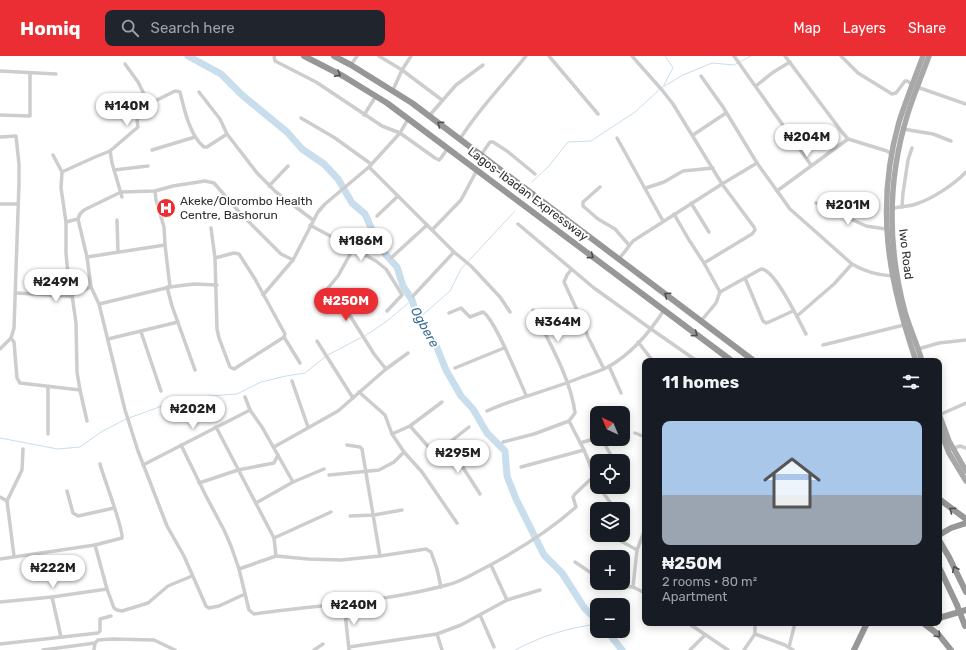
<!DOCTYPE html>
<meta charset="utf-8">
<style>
body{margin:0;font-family:Rubik,sans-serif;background:#20242c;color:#f1f3f6;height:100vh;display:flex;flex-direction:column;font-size:15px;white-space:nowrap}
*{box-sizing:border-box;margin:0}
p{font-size:13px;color:#9ea1a6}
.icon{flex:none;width:22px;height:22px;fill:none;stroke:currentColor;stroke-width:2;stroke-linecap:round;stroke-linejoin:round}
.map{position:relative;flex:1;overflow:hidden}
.panel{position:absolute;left:642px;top:302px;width:300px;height:268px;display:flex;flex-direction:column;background:#171b24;border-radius:8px;box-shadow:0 2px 10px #0003}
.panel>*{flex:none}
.needle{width:26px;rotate:316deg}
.tools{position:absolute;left:590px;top:350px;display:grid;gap:8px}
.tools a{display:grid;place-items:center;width:40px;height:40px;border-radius:8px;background:#171b24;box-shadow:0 2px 10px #0003;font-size:20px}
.price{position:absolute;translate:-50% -34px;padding:0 9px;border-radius:14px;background:#fff;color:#222;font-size:13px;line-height:26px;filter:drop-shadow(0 1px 2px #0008)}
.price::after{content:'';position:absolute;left:50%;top:24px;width:12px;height:9px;margin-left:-6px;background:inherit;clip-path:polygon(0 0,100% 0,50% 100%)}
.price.on{background:#ea2e33;color:#fff}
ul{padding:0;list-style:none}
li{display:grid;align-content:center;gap:8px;height:212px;padding:0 20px}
li span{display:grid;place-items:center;height:124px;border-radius:8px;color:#555}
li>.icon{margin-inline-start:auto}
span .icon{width:72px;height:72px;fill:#fffc;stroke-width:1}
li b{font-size:17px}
h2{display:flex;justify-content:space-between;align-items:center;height:48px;padding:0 20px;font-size:17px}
header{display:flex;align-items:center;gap:24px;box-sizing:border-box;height:56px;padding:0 20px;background:#ea2e33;color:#fff}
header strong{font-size:19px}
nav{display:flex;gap:22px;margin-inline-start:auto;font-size:14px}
.search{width:280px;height:36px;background:#20242c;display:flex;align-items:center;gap:10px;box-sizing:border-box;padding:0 14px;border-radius:8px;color:#9ea1a6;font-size:15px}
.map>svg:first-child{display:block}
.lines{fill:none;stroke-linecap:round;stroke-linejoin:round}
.stream{stroke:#c9deed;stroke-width:1}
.river{stroke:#c9deed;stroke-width:7}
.street{stroke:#cdcdcd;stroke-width:3.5}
.primary{stroke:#a8a8a8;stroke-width:5.5}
.highway{stroke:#979797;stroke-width:6}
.highway-bridge{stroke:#979797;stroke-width:6}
.oneway{stroke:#4f4f4f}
.labels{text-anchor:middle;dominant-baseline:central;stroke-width:4;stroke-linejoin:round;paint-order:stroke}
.street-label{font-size:12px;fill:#303030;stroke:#fff}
.poi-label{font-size:12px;fill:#303030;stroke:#fff;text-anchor:start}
.water-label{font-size:13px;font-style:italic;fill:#3b6e95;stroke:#fff}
</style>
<header>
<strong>Homiq</strong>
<div class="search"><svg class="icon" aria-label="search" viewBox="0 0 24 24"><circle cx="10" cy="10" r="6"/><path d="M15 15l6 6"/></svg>Search here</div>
<nav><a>Map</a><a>Layers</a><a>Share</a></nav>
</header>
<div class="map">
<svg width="966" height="594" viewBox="0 0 966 594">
<rect width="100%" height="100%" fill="#fff"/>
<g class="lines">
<!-- stream -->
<g class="stream">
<path d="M664,29l9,-17 -8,-12"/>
<path d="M661,32l22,-13 29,-12 22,2 17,-9"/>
<path d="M532,126l16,-15 20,-25 23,-1 44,-29 24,-22"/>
<path d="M418,263l32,-28 11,-22 54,-58"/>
<path d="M365,280l22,-15 25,-21"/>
<path d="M328,299l34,-18"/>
<path d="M129,362l33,-12 20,-5 28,-5 27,-2 24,-12 25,-6 19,-3 20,-16"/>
<path d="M0,382l58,11 22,-2 21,-15 25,-13"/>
<path d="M515,594c27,-14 52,-22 82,-26"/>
</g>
<!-- river -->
<g class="river">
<path d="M188,0l33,18 21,21 45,37 15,17 22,15 14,15 14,24 13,11 15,34 17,19 6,19 9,14 6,19 17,24 11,27 15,26 12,13 14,24 18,18 2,25 9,23 28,56 18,18 23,36 12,11"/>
<path d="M607,575l15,19"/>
</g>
<!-- street -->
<g class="street">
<path d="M274,0l1,5 2,1 39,20 66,44 18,7 35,25 4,2 2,-2 7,-10"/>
<path d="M379,0l23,14 40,30"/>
<path d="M549,0l49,58"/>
<path d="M632,0l30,34 11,14 49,80 32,43 1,3 -3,4 -48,29"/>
<path d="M734,0l77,109"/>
<path d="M785,0l57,76 6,7 39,12 5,4"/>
<path d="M841,0l17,17 34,21 4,-1 9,-12h2l5,3"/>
<path d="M125,8l13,18 11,22"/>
<path d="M351,9l6,-9"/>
<path d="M0,15l56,3"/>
<path d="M701,20l22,31 34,56 33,46 62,55c13,8 25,11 40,12"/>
<path d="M756,30l16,-13 18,-11"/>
<path d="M917,31l49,17"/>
<path d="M393,34l9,-20 9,-14"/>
<path d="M199,36l21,27 7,15 30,39 19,19 37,28"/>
<path d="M0,59l30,1v-43"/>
<path d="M364,59l12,-19"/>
<path d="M429,60l27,-31 27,-20"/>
<path d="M301,62l34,20 36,26"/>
<path d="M903,73l30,5 18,7"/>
<path d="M693,79l33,-22"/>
<path d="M0,81l16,-1 3,28v19l-5,145 -3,10 -11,11"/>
<path d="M617,82l46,83"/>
<path d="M460,83c19,-31 44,-55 66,-83"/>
<path d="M152,94l43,-13"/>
<path d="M110,95l2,12 10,34"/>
<path d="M53,99l9,17 -1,16 5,34v31l4,43"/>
<path d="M481,99l9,-13h3l14,9 28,23"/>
<path d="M369,111l85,85 17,14 29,31 10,15"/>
<path d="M114,114l34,-4"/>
<path d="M62,116l33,-15 15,-6 28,-24 -1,-7 12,-16 26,-13 5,1c4,17 10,44 24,55h3l20,-13"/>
<path d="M269,130l19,-20"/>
<path d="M600,131l-17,15v4l15,13 17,10 14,16"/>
<path d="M646,132l18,-6 19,-11 30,-3"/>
<path d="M155,135l1,9 8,27 1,18 5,42"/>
<path d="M777,135l71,-52"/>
<path d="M691,147l18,29"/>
<path d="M816,147l50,23 20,3"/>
<path d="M0,148h18"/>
<path d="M902,151l1,-14 5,-33 4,-12"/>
<path d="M891,153c9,-3 17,-2 25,-5 16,-5 39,-20 50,-32"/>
<path d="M674,158l15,26 15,23 16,29 -4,11 -15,18"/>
<path d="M377,160l21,-20"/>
<path d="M78,163l9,38 4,30 8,17 26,106 13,41 29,75 17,30 22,50 3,2 10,-2 26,-12"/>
<path d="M117,164l1,32"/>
<path d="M66,166l12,-3 2,-5 4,-4 37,-18 34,-1 18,-5 32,-5 9,2 26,30 41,41 12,6"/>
<path d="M518,168l76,64 57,41 46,32"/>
<path d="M310,169l66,36 10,8 15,24 1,2 -15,16"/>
<path d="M211,172l4,30 2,71 2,9 11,29 4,2 47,-30 3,-2 1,-3 -30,-55 -16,-25 -5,-1 -19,5"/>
<path d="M432,174l29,-30 16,-30"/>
<path d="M87,201l78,-12"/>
<path d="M391,202l36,-33"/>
<path d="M619,203l14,-18 89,-57 35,-21"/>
<path d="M571,214l-4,5 -3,7 17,37 7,18 16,32"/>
<path d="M745,222l18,43 3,2 3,-1 24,-11"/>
<path d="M167,231l5,19 23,64"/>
<path d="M720,236l41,-23c14,0 38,52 45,65"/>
<path d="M16,237l54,3 21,-9"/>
<path d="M323,238l15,-18 15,-27"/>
<path d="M72,239l4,28 1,49 3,18 7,31"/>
<path d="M263,239l30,-35 25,-48 7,-8 44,-37 31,-34 8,-14"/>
<path d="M413,240l41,-44"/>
<path d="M99,248l71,-17 24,-3 23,1"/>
<path d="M344,250l30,48 12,15"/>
<path d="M449,257l12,-5 9,9 13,-5c12,7 36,68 43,83"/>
<path d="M797,260l37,-32 18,-20"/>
<path d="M141,276l20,59"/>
<path d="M284,281l16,26"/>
<path d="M11,282l3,4 3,36 3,5 60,7"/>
<path d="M108,283l70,-17"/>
<path d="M317,285l36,57"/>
<path d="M638,286l15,19"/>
<path d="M823,289l81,-20"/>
<path d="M918,293l21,-6 27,-3"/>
<path d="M609,310l12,27"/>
<path d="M455,312l49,-20"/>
<path d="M292,325l16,46"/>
<path d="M48,331v47"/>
<path d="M359,336l26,23 7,19 12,18 18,20 35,51"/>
<path d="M245,341l5,13 12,17 31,55"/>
<path d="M487,355c31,-14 64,-21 95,-34 9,-3 18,-6 26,-10 23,-13 42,-35 56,-57"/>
<path d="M939,359l27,-12"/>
<path d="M569,365l15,29 13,32"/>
<path d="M410,370l23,26 3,1 33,-26"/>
<path d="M216,371l58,111 2,18"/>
<path d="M635,377l10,4"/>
<path d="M392,378l18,-8 32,-24"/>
<path d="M602,383l12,22"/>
<path d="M503,386l31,-8 35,-13 6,-8c-4,-34 -27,-73 -42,-103"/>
<path d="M580,387l17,-5"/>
<path d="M448,388l32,50"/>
<path d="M181,389l25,51 18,34 7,16 8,23 10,41 5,4c65,-9 130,-12 193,-29 10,-2 21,-8 30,-13 35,-18 70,-39 99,-65l-3,-10 2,-3 19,-18"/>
<path d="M347,389l13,2 2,2 18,107"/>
<path d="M274,391l64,-36 48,-42 22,-16"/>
<path d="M952,393l8,-3 6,2"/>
<path d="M143,409l107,-55"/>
<path d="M521,411l63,-17"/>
<path d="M329,419l50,-5 15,-8 10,-10"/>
<path d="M199,427l39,-13 36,-7 4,-8"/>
<path d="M599,431l13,18v4"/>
<path d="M67,435l6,22 5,3 36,-8"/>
<path d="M0,441l7,4"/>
<path d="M256,447l37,-21 31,-13"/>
<path d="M350,460l24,-1 28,-5"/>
<path d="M610,479l27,15"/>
<path d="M274,482l57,-26"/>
<path d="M95,489l12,44 7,19 3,2 5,1 26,-8 20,-17 24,-10"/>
<path d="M14,500l-7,-55 15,-31 1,-21"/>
<path d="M0,503l95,-14 27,-7c2,-8 -19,-62 -22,-74"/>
<path d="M575,506l22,15"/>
<path d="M491,509l16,35"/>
<path d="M239,513l37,-13 32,3 33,1 39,-4 46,-7 5,3 6,17 4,18"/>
<path d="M608,527l11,3 14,1 12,6"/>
<path d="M633,531l4,-37 8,-21"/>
<path d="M52,541l9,40"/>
<path d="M0,546l52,-5 55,-8"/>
<path d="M344,547l5,47"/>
<path d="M480,559l14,32"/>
<path d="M688,567l40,27"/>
<path d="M437,578l5,16"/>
<path d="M755,578l30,11 8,5"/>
<path d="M0,588l98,-11 2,-2v-12l11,-3"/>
<path d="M349,591l88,-13 24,-9 46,-25 33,-10"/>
<path d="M789,591l6,-24"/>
<path d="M43,594l52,-7 3,-3 14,-1 42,1 21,10"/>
<path d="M94,594l1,-7"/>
<path d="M314,594l9,-6"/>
<path d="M690,594l15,-15"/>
<path d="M744,594l11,-16v-11"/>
</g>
<!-- primary -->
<g class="primary">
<path d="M916,305c-28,-82 -41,-154 -17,-239 7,-22 16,-44 24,-66"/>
<path d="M922,305c-5,-17 -12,-32 -17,-49 -18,-67 -18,-132 3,-199 6,-19 14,-38 21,-57"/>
<path d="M939,358l10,27 17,30"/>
<path d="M939,372l10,25 17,28"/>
</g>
<!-- highway -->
<g class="highway">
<path d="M304,0l39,20 44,27 345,258"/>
<path d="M334,0l17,9 61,38 342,258"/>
<path d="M939,443l27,20"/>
<path d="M939,479l12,-7 15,-5"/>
<path d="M939,484l10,17 17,35"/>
<path d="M939,511l18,38"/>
<path d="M939,562l27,-8"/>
<path d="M923,567l16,12 12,15"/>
<path d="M854,594l13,-27"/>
</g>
<!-- highway-bridge -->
<path class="highway-bridge" d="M957,549l8,21"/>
</g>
<!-- one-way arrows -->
<defs><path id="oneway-chevron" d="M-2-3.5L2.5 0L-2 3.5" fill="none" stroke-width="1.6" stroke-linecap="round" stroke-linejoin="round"/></defs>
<g class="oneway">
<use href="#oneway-chevron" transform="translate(338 18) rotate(29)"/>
<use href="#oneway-chevron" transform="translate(440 68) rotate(-143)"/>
<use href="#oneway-chevron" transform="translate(591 200) rotate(37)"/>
<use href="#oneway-chevron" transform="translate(667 239) rotate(-143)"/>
<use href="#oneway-chevron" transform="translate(695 278) rotate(37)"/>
<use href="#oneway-chevron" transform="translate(952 454) rotate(-143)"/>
<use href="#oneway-chevron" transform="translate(955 513) rotate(-116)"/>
<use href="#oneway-chevron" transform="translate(938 579) rotate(45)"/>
</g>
<!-- icons -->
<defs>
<g id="hospital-disc" transform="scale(1)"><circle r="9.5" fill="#ea2e33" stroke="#fff"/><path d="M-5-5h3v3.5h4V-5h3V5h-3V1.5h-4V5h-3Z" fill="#fff"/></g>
</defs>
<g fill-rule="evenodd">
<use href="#hospital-disc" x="166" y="152"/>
</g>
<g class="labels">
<!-- street labels -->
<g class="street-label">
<text transform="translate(528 138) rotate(37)">Lagos-Ibadan Expressway</text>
<text transform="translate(906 198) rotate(83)">Iwo Road</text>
</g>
<!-- poi labels -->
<g class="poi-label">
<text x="180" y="145">Akeke/Olorombo Health<tspan x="180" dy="14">Centre, Bashorun</tspan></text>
</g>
<!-- water labels -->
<g class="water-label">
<text transform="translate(425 271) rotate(61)">Ogbere</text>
</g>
</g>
</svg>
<div class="tools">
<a><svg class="needle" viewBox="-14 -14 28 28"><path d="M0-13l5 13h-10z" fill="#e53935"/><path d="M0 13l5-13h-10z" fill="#9ea1a6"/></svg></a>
<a><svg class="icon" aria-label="locate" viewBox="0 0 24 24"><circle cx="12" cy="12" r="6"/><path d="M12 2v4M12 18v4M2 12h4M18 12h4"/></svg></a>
<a><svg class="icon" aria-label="layers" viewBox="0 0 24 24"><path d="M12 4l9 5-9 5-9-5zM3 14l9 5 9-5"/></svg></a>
<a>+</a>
<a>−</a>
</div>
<b class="price" style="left:127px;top:71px">₦140M</b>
<b class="price" style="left:807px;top:102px">₦204M</b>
<b class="price" style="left:848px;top:170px">₦201M</b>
<b class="price" style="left:361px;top:206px">₦186M</b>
<b class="price" style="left:56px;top:247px">₦249M</b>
<b class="price on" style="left:346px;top:266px">₦250M</b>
<b class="price" style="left:558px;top:287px">₦364M</b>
<b class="price" style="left:193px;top:374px">₦202M</b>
<b class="price" style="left:458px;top:418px">₦295M</b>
<b class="price" style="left:53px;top:533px">₦222M</b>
<b class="price" style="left:354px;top:570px">₦240M</b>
<section class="panel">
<h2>11 homes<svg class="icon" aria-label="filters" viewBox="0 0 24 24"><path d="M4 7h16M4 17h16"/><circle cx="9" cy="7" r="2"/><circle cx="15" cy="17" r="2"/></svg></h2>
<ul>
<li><span style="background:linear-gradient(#a9c7e8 60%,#9aa5b1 0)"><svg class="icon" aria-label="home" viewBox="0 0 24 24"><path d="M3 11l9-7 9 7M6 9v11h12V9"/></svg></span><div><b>₦250M</b><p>2 rooms · 80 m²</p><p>Apartment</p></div></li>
</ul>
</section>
</div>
